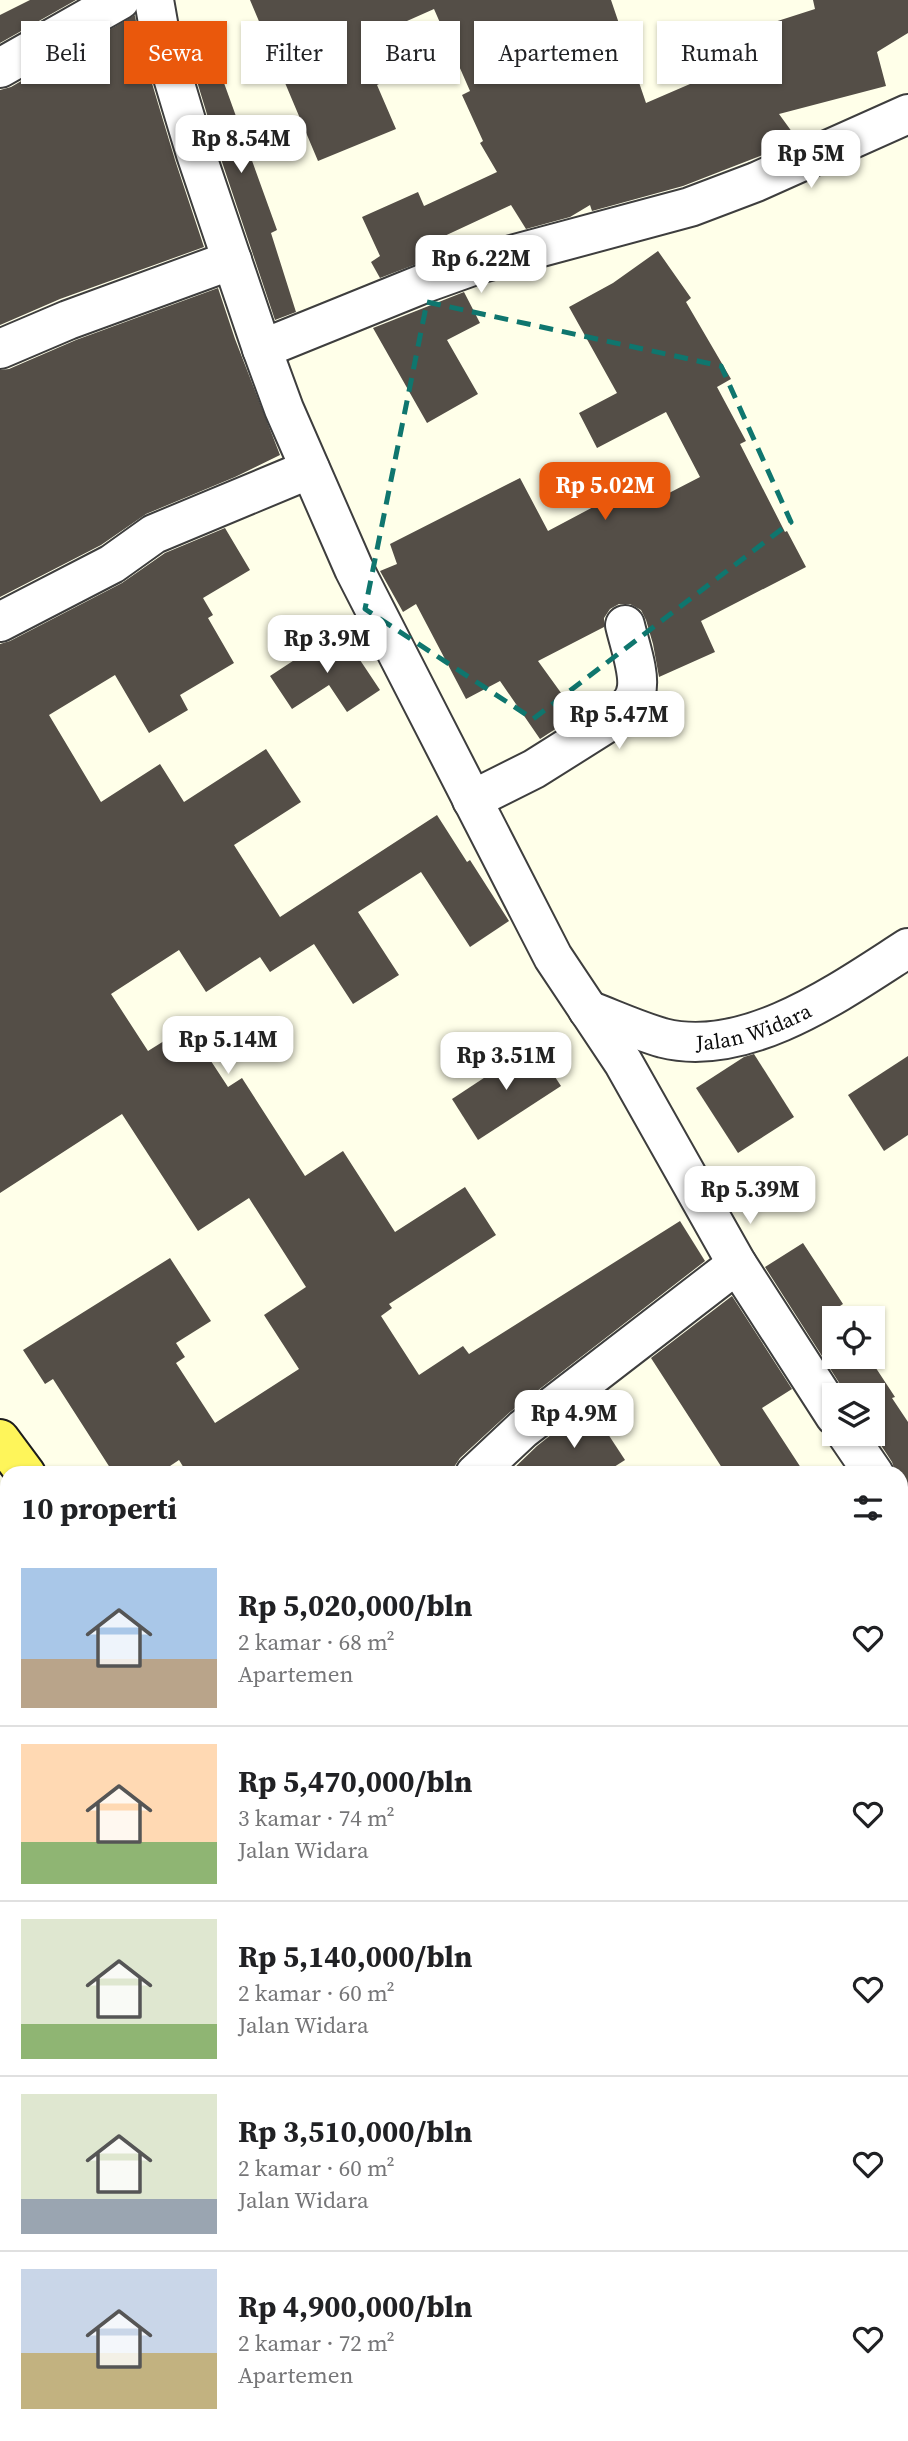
<!DOCTYPE html>
<html lang="id">
<meta charset="utf-8">
<style>
body{margin:0;font-family:"Source Serif 4",serif;background:#f6f6f6;color:#202124;height:100vh;display:flex;flex-direction:column;font-size:26px;white-space:nowrap}
*{box-sizing:border-box;margin:0}
p{font-size:23px;color:#757577}
.icon{flex:none;width:38px;height:38px;fill:none;stroke:currentColor;stroke-width:2;stroke-linecap:round;stroke-linejoin:round}
.map{position:relative;flex:1;overflow:hidden}
.sheet{position:absolute;left:0px;top:1466px;width:908px;height:975px;display:flex;flex-direction:column;background:#fff;border-radius:21px 21px 0 0;box-shadow:0 2px 5px #0004}
.sheet>*{flex:none}
.hud{position:absolute;left:21px;top:21px;width:866px;height:63px;display:flex;gap:14px}
.buttons{position:absolute;left:822px;top:1306px;display:grid;gap:14px}
.buttons a{display:grid;place-items:center;width:63px;height:63px;border-radius:0px;background:#fff;box-shadow:0 2px 5px #0004;font-size:35px}
.price{position:absolute;translate:-50% -60px;padding:0 16px;border-radius:14px;background:#fff;color:#222;font-size:23px;line-height:46px;filter:drop-shadow(0 2px 4px #0008)}
.price::after{content:'';position:absolute;left:50%;top:42px;width:21px;height:16px;margin-left:-10px;background:inherit;clip-path:polygon(0 0,100% 0,50% 100%)}
.price.on{background:#ea580c;color:#fff}
ul{padding:0;list-style:none}
li{display:flex;align-items:center;gap:21px;height:175px;padding:0 21px}
li+li{border-top:2px solid #e0e0e0}
li span{display:grid;place-items:center;flex:none;width:196px;height:140px;border-radius:0px;color:#555}
li>.icon{margin-inline-start:auto}
span .icon{width:84px;height:84px;fill:#fffc;stroke-width:1}
li b{font-size:30px}
h2{display:flex;justify-content:space-between;align-items:center;height:84px;padding:0 21px;font-size:30px}
.chip{padding:0 24px;border-radius:0px;background:#fff;box-shadow:0 2px 5px #0004;font-size:24px;line-height:63px}
.chip.on{background:#ea580c;color:#fff}
.map>svg:first-child{display:block}
.building{fill:#544e47}
.lines{fill:none;stroke-linecap:round;stroke-linejoin:round}
.minor-casing{stroke:#3e3e3e;stroke-width:42}
.major-casing{stroke:#1c1c1c;stroke-width:42}
.minor{stroke:#fff;stroke-width:38}
.major{stroke:#fef55a;stroke-width:38}
.marked{fill:none;stroke:#0f766e;stroke-width:5;stroke-dasharray:14 9;stroke-linejoin:round}
.labels{text-anchor:middle;dominant-baseline:central;stroke-width:7;stroke-linejoin:round;paint-order:stroke}
.street-label{font-size:21px;fill:#0b0b0b;stroke:#fff}
</style>
<div class="map">
<svg width="908" height="2441" viewBox="0 0 908 2441">
<rect width="100%" height="100%" fill="#ffffe9"/>
<!-- building -->
<g class="building">
<path d="M30,0h46l-76,43v-28z"/>
<path d="M250,0h361l35,103 118,-51 -8,-24 59,-19 -2,-9h95v33l-31,19 9,34 -107,28 16,22 -30,18 -82,32 -91,25 -2,-6 -20,12 -44,12 -15,-24 -73,34 7,14 -65,25 -9,-16 9,-6 -18,-39 56,-25 6,14 73,-34 -17,-29 3,-2 -21,-46 8,-4 -36,-82 -72,32 19,42 -4,2 19,44 -78,32z"/>
<path d="M135,15l4,25 36,120 29,87 -144,52 -60,26v-235l11,-3z"/>
<path d="M206,33l71,197 -6,3 25,79 -21,8 -58,-173 -32,-105z"/>
<path d="M658,251l33,47 -5,4 45,77 -14,8 29,54 -6,3 45,88 2,-1 19,36 -105,54 14,31 -56,25 -6,-33 -7,-24 -5,-10 -11,-6h-11l-9,5 -6,9v9l-66,34 39,54 -37,24 -40,-58 -34,18 -50,-95 -13,8 -23,-41 17,-7 -7,-20 130,-66 28,53 81,-43 11,20 60,-31 -34,-65 -69,36 -18,-35 38,-20 -48,-86 44,-24z"/>
<path d="M218,288l17,51 45,116 -45,22 -89,37 -45,31 -101,52v-227l9,-1 67,-29z"/>
<path d="M464,292l16,31 -33,17 31,54 -51,29 -54,-95z"/>
<path d="M225,528l25,42 -47,28 10,17 -5,3 26,45 -54,32 8,15 -39,23 -34,-58 -66,40 52,87 59,-38 24,38 82,-53 35,53 -67,43 46,72 157,-102 30,47 3,-2 39,61 -39,26 -49,-75 -63,40 41,63 -46,29 -39,-60 -44,28 -10,-15 -54,35 -27,-42 -68,44 37,57 40,-25 40,61 14,-9 63,98 38,-25 52,81 70,-45 31,48 -107,69 3,4 -11,8 38,59 44,-29 6,8 211,-133 25,40 -195,151 -50,46 -6,9v7l-267,-1 -8,-13 -21,14h-44l-61,-95 -8,5 -22,-34 147,-92 41,63 -35,22 9,14 -9,6 39,60 84,-54 -35,-54 42,-28 -57,-89 -51,33 -76,-117 -122,79v-549l10,-3 112,-58 43,-30z"/>
<path d="M340,630l40,60 -33,22 -18,-27 -37,24 -22,-33z"/>
<path d="M534,1045l27,41 -83,54 -26,-41z"/>
<path d="M754,1054l40,63 -56,36 -42,-65 48,-31z"/>
<path d="M908,1056v79l-24,16 -36,-56z"/>
<path d="M803,1243l40,61 -6,4 6,10h-8v38h33l27,41 -3,1 16,24v69h-7v-17h-5l-4,-12 -19,-29v-38h-26l-82,-128z"/>
<path d="M732,1296l60,93 -30,19 43,66h-79l-75,-116z"/>
<path d="M589,1405l36,55 -22,14h-95l29,-28z"/>
</g>
<g class="lines">
<!-- minor casing -->
<g class="minor-casing">
<g id="minor">
<path d="M154,0l6,34 36,120 66,195 22,60 70,160 199,388 70,105 114,202 98,152"/>
<path d="M0,68l120,-68"/>
<path d="M0,349l68,-29 164,-60"/>
<path d="M262,349l163,-66 53,-19 212,-57 66,-25 152,-68"/>
<path d="M0,622l112,-58 42,-30 156,-65"/>
<path d="M472,800l62,-31 81,-51c8,-7 19,-15 21,-26 5,-17 -7,-49 -11,-67"/>
<path id="s1" d="M588,1010c24,9 50,21 75,28 84,21 178,-47 245,-90"/>
<path d="M846,1433l28,41"/>
<path d="M475,1474l48,-45 214,-165"/>
<path d="M901,1512l7,9"/>
<path d="M901,1988l7,-6"/>
<path d="M0,2434l4,7"/>
</g>
</g>
<!-- major casing -->
<g class="major-casing">
<g id="major">
<path d="M0,1439l26,35"/>
<path d="M650,2434l3,7"/>
</g>
</g>
<!-- minor -->
<use href="#minor" class="minor"/>
<!-- major -->
<use href="#major" class="major"/>
</g>
<!-- marked area -->
<path class="marked" d="M427,302l294,64 70,156 -258,197 -168,-110z"/>
<g class="labels">
<!-- street labels -->
<g class="street-label">
<text stroke="none"><textPath href="#s1" startOffset="173">Jalan Widara</textPath></text>
</g>
</g>
</svg>
<div class="buttons">
<a><svg class="icon" aria-label="locate" viewBox="0 0 24 24"><circle cx="12" cy="12" r="6"/><path d="M12 2v4M12 18v4M2 12h4M18 12h4"/></svg></a>
<a><svg class="icon" aria-label="layers" viewBox="0 0 24 24"><path d="M12 4l9 5-9 5-9-5zM3 14l9 5 9-5"/></svg></a>
</div>
<b class="price" style="left:241px;top:175px">Rp 8.54M</b>
<b class="price" style="left:811px;top:190px">Rp 5M</b>
<b class="price" style="left:481px;top:295px">Rp 6.22M</b>
<b class="price on" style="left:605px;top:522px">Rp 5.02M</b>
<b class="price" style="left:327px;top:675px">Rp 3.9M</b>
<b class="price" style="left:619px;top:751px">Rp 5.47M</b>
<b class="price" style="left:228px;top:1076px">Rp 5.14M</b>
<b class="price" style="left:506px;top:1092px">Rp 3.51M</b>
<b class="price" style="left:750px;top:1226px">Rp 5.39M</b>
<b class="price" style="left:574px;top:1450px">Rp 4.9M</b>
<div class="hud">
<a class="chip">Beli</a>
<a class="chip on">Sewa</a>
<a class="chip">Filter</a>
<a class="chip">Baru</a>
<a class="chip">Apartemen</a>
<a class="chip">Rumah</a>
</div>
<section class="sheet">
<h2>10 properti<svg class="icon" aria-label="filters" viewBox="0 0 24 24"><path d="M4 7h16M4 17h16"/><circle cx="9" cy="7" r="2"/><circle cx="15" cy="17" r="2"/></svg></h2>
<ul>
<li><span style="background:linear-gradient(#a9c7e8 65%,#b9a48a 0)"><svg class="icon" aria-label="home" viewBox="0 0 24 24"><path d="M3 11l9-7 9 7M6 9v11h12V9"/></svg></span><div><b>Rp 5,020,000/bln</b><p>2 kamar · 68 m²</p><p>Apartemen</p></div><svg class="icon" aria-label="heart" viewBox="0 0 24 24"><path d="M12 20l-8-8c-3-5 5-10 8-4 3-6 11-1 8 4z"/></svg></li>
<li><span style="background:linear-gradient(#ffd9b3 70%,#8fb573 0)"><svg class="icon" aria-label="home" viewBox="0 0 24 24"><path d="M3 11l9-7 9 7M6 9v11h12V9"/></svg></span><div><b>Rp 5,470,000/bln</b><p>3 kamar · 74 m²</p><p>Jalan Widara</p></div><svg class="icon" aria-label="heart" viewBox="0 0 24 24"><path d="M12 20l-8-8c-3-5 5-10 8-4 3-6 11-1 8 4z"/></svg></li>
<li><span style="background:linear-gradient(#dfe7d0 75%,#8fb573 0)"><svg class="icon" aria-label="home" viewBox="0 0 24 24"><path d="M3 11l9-7 9 7M6 9v11h12V9"/></svg></span><div><b>Rp 5,140,000/bln</b><p>2 kamar · 60 m²</p><p>Jalan Widara</p></div><svg class="icon" aria-label="heart" viewBox="0 0 24 24"><path d="M12 20l-8-8c-3-5 5-10 8-4 3-6 11-1 8 4z"/></svg></li>
<li><span style="background:linear-gradient(#dfe7d0 75%,#9aa5b1 0)"><svg class="icon" aria-label="home" viewBox="0 0 24 24"><path d="M3 11l9-7 9 7M6 9v11h12V9"/></svg></span><div><b>Rp 3,510,000/bln</b><p>2 kamar · 60 m²</p><p>Jalan Widara</p></div><svg class="icon" aria-label="heart" viewBox="0 0 24 24"><path d="M12 20l-8-8c-3-5 5-10 8-4 3-6 11-1 8 4z"/></svg></li>
<li><span style="background:linear-gradient(#c9d6e8 60%,#c2b280 0)"><svg class="icon" aria-label="home" viewBox="0 0 24 24"><path d="M3 11l9-7 9 7M6 9v11h12V9"/></svg></span><div><b>Rp 4,900,000/bln</b><p>2 kamar · 72 m²</p><p>Apartemen</p></div><svg class="icon" aria-label="heart" viewBox="0 0 24 24"><path d="M12 20l-8-8c-3-5 5-10 8-4 3-6 11-1 8 4z"/></svg></li>
</ul>
</section>
</div>
